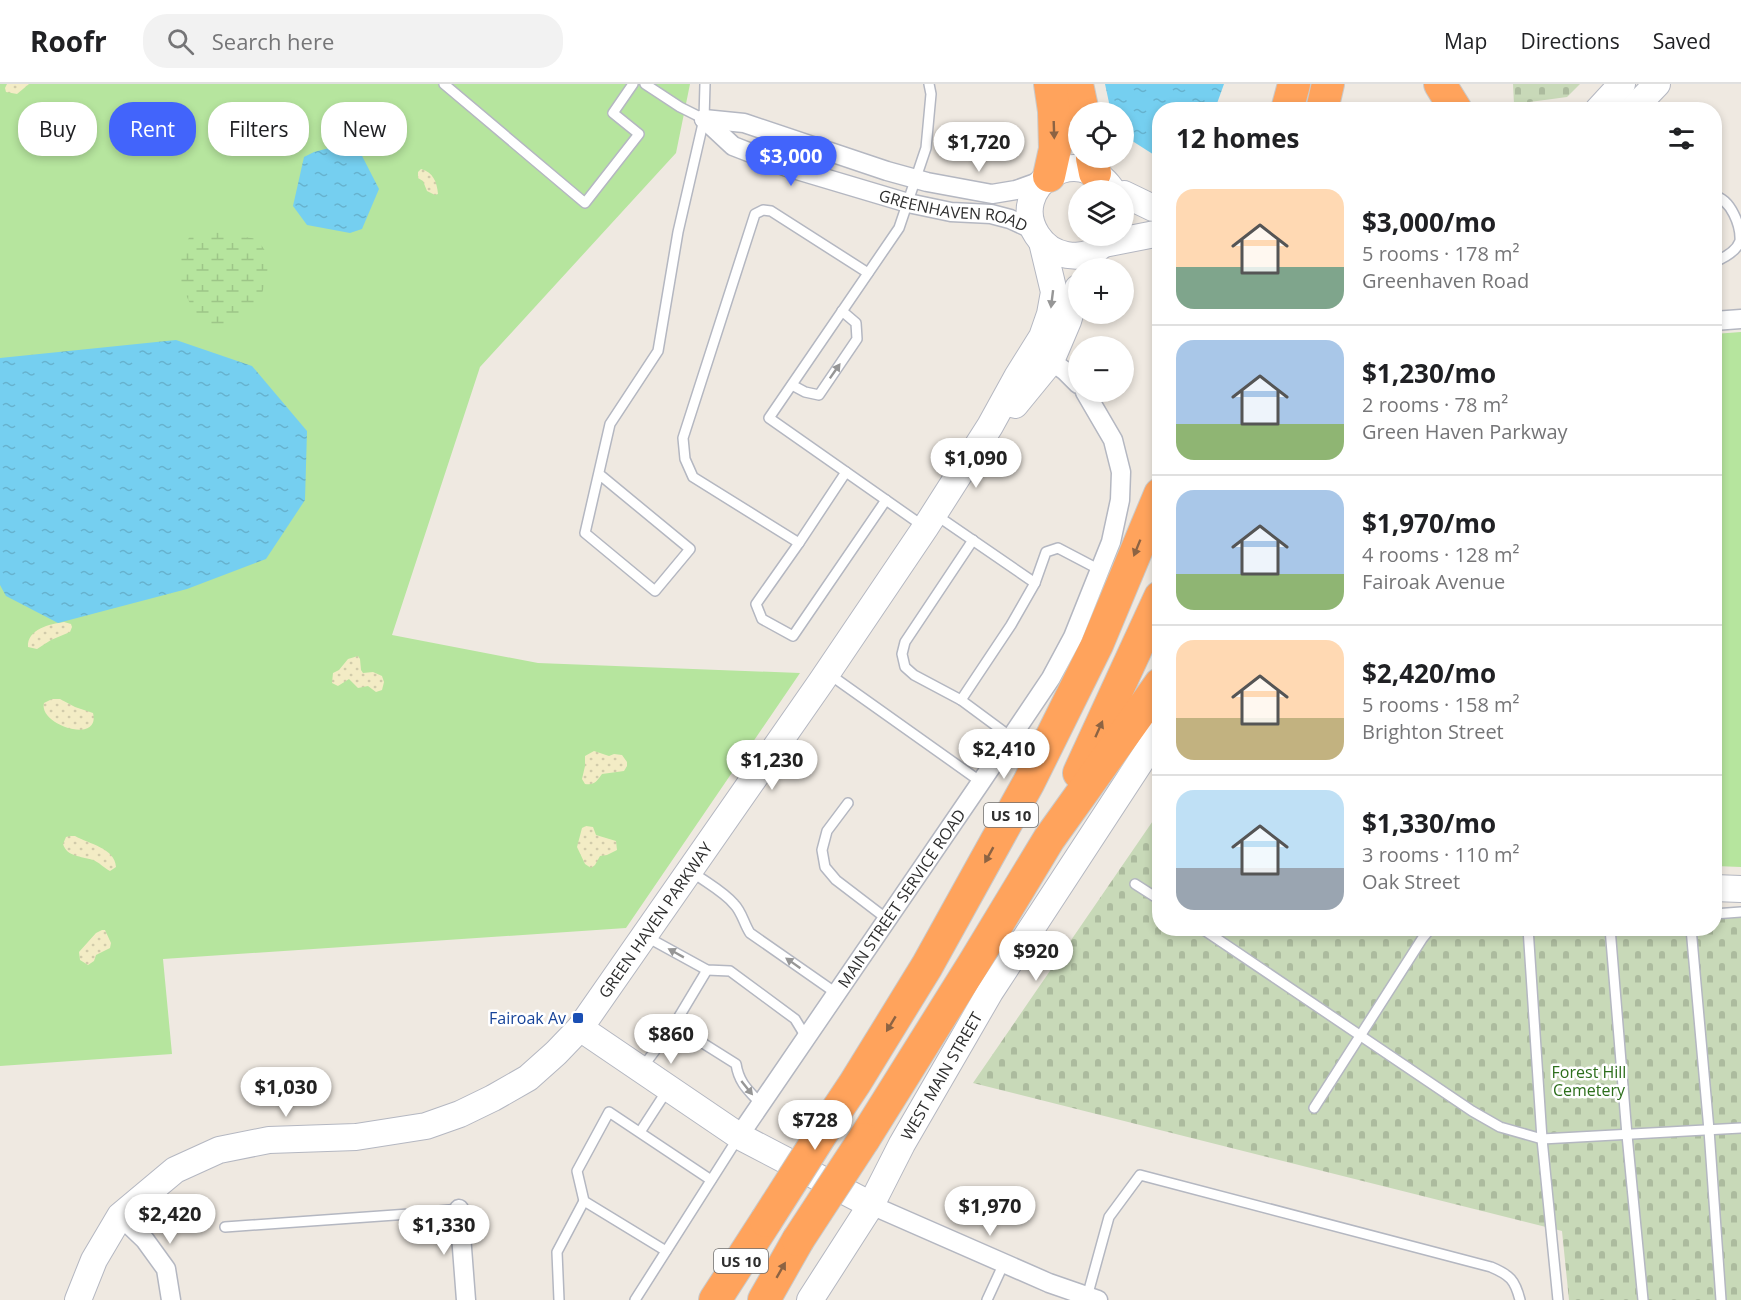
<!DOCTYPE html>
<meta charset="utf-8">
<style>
body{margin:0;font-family:"Open Sans",sans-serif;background:#f2f2f2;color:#202124;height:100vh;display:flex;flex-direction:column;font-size:22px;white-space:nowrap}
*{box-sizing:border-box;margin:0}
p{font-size:20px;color:#757577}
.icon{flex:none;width:33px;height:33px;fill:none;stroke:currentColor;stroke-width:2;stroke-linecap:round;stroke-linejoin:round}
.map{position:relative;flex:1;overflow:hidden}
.panel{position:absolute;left:1152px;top:18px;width:570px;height:834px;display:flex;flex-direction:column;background:#fff;border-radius:24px;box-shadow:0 3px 9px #0003}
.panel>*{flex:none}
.guide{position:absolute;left:18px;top:18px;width:570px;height:54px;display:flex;gap:12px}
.tools{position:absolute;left:1068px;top:18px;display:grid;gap:12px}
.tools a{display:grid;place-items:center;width:66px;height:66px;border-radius:50%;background:#fff;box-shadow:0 3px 9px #0003;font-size:30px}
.price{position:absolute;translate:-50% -51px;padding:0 14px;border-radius:21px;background:#fff;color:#222;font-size:20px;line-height:39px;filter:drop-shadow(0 2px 3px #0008)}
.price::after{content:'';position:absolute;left:50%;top:36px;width:18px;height:14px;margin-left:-9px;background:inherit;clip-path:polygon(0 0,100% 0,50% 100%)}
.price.active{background:#4264fb;color:#fff}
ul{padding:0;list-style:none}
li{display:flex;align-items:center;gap:18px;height:150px;padding:0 24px}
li+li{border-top:2px solid #e0e0e0}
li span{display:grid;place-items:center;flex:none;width:168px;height:120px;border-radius:18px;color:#555}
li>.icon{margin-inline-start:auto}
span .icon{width:72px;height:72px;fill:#fffc;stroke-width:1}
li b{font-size:26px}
h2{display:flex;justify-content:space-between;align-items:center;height:72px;padding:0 24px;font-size:26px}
.chip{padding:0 21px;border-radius:24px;background:#fff;box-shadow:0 3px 9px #0003;font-size:21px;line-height:54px}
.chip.active{background:#4264fb;color:#fff}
header{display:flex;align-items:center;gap:36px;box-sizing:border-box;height:84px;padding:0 30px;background:#fff;border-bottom:2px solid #e0e0e0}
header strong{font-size:28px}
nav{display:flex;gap:33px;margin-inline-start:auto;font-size:21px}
.search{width:420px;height:54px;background:#f2f2f2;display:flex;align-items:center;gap:15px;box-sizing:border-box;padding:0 21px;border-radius:24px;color:#757577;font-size:22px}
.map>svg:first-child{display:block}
.green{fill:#b6e59e}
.wetland{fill:url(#wetland-marsh)}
.sand{fill:url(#sand-dots)}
.cemetery{fill:url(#cemetery-stones)}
.water{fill:url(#water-ripples)}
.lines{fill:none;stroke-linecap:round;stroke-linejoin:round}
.lane-casing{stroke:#b4b7c1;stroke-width:12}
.street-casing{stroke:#b4b7c1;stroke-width:21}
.secondary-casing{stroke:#b4b7c1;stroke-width:28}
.highway-casing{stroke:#c9c9c9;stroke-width:34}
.lane{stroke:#fff;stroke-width:9}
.street{stroke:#fff;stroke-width:18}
.secondary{stroke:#fff;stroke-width:26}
.highway{stroke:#ffa35c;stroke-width:32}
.highway-bridge-casing{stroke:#c9c9c9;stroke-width:34;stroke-linecap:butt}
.highway-bridge{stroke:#ffa35c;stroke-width:32}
.oneway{fill:#8c6343}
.oneway2{fill:#969696}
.transit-dot{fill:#1a4fb4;stroke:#fff;stroke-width:2}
.labels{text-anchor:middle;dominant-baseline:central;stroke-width:5;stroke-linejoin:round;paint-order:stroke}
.shield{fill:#fff;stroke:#6d6d6d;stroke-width:1.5}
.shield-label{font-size:15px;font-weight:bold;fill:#2e2e2e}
.street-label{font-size:16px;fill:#2e2e2e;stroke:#fff}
.transit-label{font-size:16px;fill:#164399;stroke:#fff;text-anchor:end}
.park-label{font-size:16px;fill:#2c6e1b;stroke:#fff}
</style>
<header>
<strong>Roofr</strong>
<div class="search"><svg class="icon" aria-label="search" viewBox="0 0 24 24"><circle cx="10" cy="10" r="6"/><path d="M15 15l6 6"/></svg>Search here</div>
<nav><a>Map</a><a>Directions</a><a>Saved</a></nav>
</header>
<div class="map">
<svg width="1741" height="1216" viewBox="0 0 1741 1216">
<defs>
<pattern id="wetland-marsh" width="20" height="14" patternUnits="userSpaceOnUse" patternTransform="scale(1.5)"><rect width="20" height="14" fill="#b6e59e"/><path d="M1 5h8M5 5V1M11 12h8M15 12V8" fill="none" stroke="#9dc588"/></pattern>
<pattern id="sand-dots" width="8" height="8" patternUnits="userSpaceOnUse" patternTransform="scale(1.5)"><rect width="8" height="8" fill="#f3ecc5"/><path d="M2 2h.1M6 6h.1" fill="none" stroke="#d1cbaa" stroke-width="1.8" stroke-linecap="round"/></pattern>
<pattern id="cemetery-stones" width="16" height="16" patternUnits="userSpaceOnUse" patternTransform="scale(1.5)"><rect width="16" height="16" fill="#c8d9b8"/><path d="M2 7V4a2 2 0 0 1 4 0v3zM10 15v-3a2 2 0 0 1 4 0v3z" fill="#acbb9e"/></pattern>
<pattern id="water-ripples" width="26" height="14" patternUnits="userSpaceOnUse" patternTransform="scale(1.5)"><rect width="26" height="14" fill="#75cff0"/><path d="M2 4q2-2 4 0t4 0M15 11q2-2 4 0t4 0" fill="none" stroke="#66b2ce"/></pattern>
</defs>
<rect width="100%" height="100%" fill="#efe9e1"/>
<!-- green -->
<g class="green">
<path d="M0,0h690l-14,69 -196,214 -88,268 146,28 262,10 -174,255 -463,31 9,95 -172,12z"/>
<path d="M1741,248v535l-26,-1 -1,-532z"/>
</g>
<!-- wetland -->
<path class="wetland" d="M206,147l51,8 11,16 -1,22 -7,23 -26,25h-24l-17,-15 -13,-28 -1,-27 11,-19z"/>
<!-- sand -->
<g class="sand">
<path d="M7,0h22l-12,10 -11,-2 -1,-4z"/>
<path d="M421,85c12,3 16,13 17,25l-3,1 -8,-4 -4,-10 -5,-3v-6z"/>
<path d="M64,538l7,2 1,3 -2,5 -19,8 -14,9 -9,-2c-1,-18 22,-23 36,-25z"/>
<path d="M358,572l2,3 1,11 2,3 10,-1 9,4 2,6 -2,8 -6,2 -8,-6 -10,2 -9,-9 -11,7 -6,-3 1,-10 6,-3 9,-11z"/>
<path d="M52,615h8l15,8 18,6c8,32 -55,12 -49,-10z"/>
<path d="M594,667l15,5 5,-2 8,1 5,7v4l-3,5 -22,3c-6,8 -7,11 -17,10l-3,-5 3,-13v-10z"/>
<path d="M586,742l7,1 3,8 20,6 1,9 -10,5 -7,1 -5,9 -4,3 -6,-4 -8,-17 5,-19z"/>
<path d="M70,752h5c14,8 40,12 41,31l-6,4c-6,-3 -11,-9 -17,-11 -12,-4 -26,-3 -30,-16l3,-7z"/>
<path d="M102,846h3l6,13 -1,5 -14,7 -2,6 -6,4 -8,-5 -1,-8 17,-19z"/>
</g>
<!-- cemetery -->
<g class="cemetery">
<path d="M1513,0h67l-13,13 -53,7z"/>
<path d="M1159,728l1,116h554l1,-20h26v392h-172l-7,-69 -589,-148z"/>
</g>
<!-- water -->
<g class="water">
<path d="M1105,0h119l-9,25 -55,1 -1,48 -33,-21 -2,-4v-21h-13z"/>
<path d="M348,59l10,5 21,41 -17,40 -12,4 -43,-8 -14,-19 11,-49 10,-5z"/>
<path d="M176,256l76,26 55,65 -2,69 -39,59 -79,30 -129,34 -52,-27 -6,-11v-227z"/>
</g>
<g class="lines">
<!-- lane casing -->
<g class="lane-casing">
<g id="lane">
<path d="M444,0l141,119 54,-69 -26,-21 20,-29"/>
<path d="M645,0l35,23 24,12"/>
<path d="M1714,112c17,3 27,30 26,45 -4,11 -16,17 -26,21"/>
<path d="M792,301l13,7 14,3 38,-56 -1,-16 -14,-12"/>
<path d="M846,388l-47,71 -106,-66 -8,-18 -2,-21 72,-224 8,-4 8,1 97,62"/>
<path d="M599,390l91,75 -35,42 -70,-58 25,-109 48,-73 20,-119 26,-113 1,-35"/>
<path d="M936,431l99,68"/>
<path d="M923,442l-154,-108 130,-190 27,-80 5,-54 -2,-10"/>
<path d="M973,456l-68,102 -3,12 3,13 9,8 47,25 50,37"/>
<path d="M799,459l-43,61 6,15 31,17 93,-136"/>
<path d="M829,590l152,108"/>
<path d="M961,616l50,-75 24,-42 11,-31 12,-4 42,22"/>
<path d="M848,719l-21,28 -5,19 3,17 11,13 51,39"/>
<path d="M691,787c14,11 32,20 43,33 8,8 10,20 16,29l86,60"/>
<path d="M1135,800l25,16"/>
<path d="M1714,830l27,-2"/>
<path d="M1201,844l271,183 28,16 42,12 199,-11"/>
<path d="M1528,844l14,211 16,161"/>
<path d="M1610,844l17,207 16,165"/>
<path d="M1691,844l18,202 12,170"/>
<path d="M645,852l62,34 23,1 65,48 11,18"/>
<path d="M674,941l62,39c3,19 12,26 25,40"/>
<path d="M642,984l32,-43 33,-55"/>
<path d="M1314,1024l108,-169 9,-11"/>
<path d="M640,1048l28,-43"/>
<path d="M225,1143l184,-13 50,-5"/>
<path d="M666,1167l-82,-50 -7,-30 32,-59 102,68"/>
<path d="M1087,1213l22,-80 31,-42 351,92c19,8 24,13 29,33"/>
<path d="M559,1216l-2,-48 27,-51"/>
<path d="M635,1216l103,-162"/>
<path d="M987,1216l17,-37"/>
</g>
</g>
<!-- street casing -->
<g class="street-casing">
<g id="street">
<path id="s1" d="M704,35l29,27 54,21 121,36 43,9 40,2 19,5 24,11"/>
<path d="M704,35l40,4 143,48 40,11 65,12 24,-4 28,-10"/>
<path d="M1714,237l27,-2"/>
<path d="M1051,277l14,10 13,13"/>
<path id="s2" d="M739,1052l242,-354 70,-104 22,-41 38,-95 9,-42 1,-28 -8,-32 -28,-48"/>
<path d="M871,1121l178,78 49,17"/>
<path d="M459,1125l7,91"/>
<path d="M120,1132l25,24 21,29 5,31"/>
</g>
</g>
<!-- secondary casing -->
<g class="secondary-casing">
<g id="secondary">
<path d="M1598,26l24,-26"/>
<path d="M1632,26l25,-26"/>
<path d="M1124,110l29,14 7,1"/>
<path d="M1110,152c-12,15 -22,22 -43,19 -13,-2 -23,-9 -30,-20 -30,-46 39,-97 75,-45"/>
<path d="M1104,160l56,-11"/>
<path d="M1015,321l36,-44 17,-40 10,-33"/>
<path d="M1714,804l27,1"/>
<path d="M580,944l159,108 132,69"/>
<path id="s3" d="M78,1216l16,-40 26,-44 55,-46 44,-20 50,-10 87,-3 70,-11 34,-12 33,-16 35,-20 28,-25 24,-25 241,-346 104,-154 65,-102 27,-49 25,-40 8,-23 4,-22 -12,-50"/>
<path id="s4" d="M810,1216l61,-95 31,-61 88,-152 170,-260"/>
</g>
</g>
<!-- highway casing -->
<g class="highway-casing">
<g id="highway">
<path d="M1077,0l6,28"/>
<path d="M1440,0l16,26"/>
<path d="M1287,26l7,-26"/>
<path d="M1322,26l6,-26"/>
<path d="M1092,74l3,15"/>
<path d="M1049,92l6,-27 -1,-38 -4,-27"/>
<path d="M1079,689l81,-176"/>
<path d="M831,1035l24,-36 72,-117 102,-184 68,-137 63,-151"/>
<path d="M864,1055l110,-176 75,-124 111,-155"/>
<path d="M715,1216l51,-79"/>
<path d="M764,1216l34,-60"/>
</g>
</g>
<!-- lane -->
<use href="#lane" class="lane"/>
<!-- street -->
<use href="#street" class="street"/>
<!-- secondary -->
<use href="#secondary" class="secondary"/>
<!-- highway -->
<use href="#highway" class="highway"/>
<!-- highway-bridge casing -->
<g class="highway-bridge-casing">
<g id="highway-bridge">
<path d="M766,1137l65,-102"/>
<path d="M798,1156l66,-101"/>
</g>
</g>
<!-- highway-bridge -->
<use href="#highway-bridge" class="highway-bridge"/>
</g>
<!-- one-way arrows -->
<defs><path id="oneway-solid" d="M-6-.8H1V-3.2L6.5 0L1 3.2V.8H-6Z" transform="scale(1.5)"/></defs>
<g class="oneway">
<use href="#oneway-solid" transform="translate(1054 46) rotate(88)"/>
<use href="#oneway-solid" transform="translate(1137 464) rotate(112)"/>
<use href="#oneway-solid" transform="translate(1099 645) rotate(-66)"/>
<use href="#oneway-solid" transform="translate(989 771) rotate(119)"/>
<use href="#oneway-solid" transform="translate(891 940) rotate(121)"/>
<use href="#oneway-solid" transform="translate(781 1186) rotate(-60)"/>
</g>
<g class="oneway2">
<use href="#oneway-solid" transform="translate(1052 215) rotate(97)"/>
<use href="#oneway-solid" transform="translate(835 287) rotate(-55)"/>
<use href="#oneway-solid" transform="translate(676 869) rotate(-151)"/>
<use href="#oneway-solid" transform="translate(793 879) rotate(-145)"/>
<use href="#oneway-solid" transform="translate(747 1004) rotate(51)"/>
</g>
<!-- markers -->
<rect class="transit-dot" x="572" y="928" width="12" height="12" rx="3"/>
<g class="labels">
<!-- shield labels -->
<g class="shield">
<rect x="984" y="719" width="54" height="24" rx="4.5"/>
<rect x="714" y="1165" width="54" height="24" rx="4.5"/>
</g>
<g class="shield-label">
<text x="1011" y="731">US 10</text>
<text x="741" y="1177">US 10</text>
</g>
<!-- street labels -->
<g class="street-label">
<text stroke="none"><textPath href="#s1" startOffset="270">GREENHAVEN ROAD</textPath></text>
<text stroke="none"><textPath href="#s2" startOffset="288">MAIN STREET SERVICE ROAD</textPath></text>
<text stroke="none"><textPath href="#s3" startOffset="740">GREEN HAVEN PARKWAY</textPath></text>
<text stroke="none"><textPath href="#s4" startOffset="260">WEST MAIN STREET</textPath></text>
</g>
<!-- transit labels -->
<g class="transit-label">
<text x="566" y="934">Fairoak Av</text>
</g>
<!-- park labels -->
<g class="park-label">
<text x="1589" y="988">Forest Hill<tspan x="1589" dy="18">Cemetery</tspan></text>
</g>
</g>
</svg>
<div class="tools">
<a><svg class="icon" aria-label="locate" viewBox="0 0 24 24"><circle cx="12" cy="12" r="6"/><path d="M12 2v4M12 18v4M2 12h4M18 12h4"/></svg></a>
<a><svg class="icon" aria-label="layers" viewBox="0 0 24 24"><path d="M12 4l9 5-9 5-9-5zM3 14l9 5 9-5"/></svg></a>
<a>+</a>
<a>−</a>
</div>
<b class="price" style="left:979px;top:89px">$1,720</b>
<b class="price active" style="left:791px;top:103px">$3,000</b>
<b class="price" style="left:976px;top:405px">$1,090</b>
<b class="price" style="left:1004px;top:696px">$2,410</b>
<b class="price" style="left:772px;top:707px">$1,230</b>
<b class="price" style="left:1036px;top:898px">$920</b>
<b class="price" style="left:671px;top:981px">$860</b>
<b class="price" style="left:286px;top:1034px">$1,030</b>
<b class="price" style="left:815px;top:1067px">$728</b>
<b class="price" style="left:990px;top:1153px">$1,970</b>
<b class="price" style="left:170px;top:1161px">$2,420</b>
<b class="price" style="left:444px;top:1172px">$1,330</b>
<div class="guide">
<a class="chip">Buy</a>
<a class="chip active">Rent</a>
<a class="chip">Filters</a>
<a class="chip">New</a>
</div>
<section class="panel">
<h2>12 homes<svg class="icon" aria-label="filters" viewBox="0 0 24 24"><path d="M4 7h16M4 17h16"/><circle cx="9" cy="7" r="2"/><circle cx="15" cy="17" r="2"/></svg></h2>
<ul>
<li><span style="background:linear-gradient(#ffd9b3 65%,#7fa58c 0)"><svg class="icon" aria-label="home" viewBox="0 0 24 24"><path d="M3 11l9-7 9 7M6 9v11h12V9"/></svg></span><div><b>$3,000/mo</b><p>5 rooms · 178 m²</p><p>Greenhaven Road</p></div></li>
<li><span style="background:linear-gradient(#a9c7e8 70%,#8fb573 0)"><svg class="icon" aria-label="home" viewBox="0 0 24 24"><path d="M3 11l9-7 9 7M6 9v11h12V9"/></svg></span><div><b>$1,230/mo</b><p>2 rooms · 78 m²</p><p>Green Haven Parkway</p></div></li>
<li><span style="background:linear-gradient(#a9c7e8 70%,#8fb573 0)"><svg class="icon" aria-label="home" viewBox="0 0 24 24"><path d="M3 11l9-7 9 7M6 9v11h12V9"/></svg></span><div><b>$1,970/mo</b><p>4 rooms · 128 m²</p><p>Fairoak Avenue</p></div></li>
<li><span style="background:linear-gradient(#ffd9b3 65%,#c2b280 0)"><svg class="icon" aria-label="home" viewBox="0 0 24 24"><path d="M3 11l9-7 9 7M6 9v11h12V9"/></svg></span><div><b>$2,420/mo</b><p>5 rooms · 158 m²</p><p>Brighton Street</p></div></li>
<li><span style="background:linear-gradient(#bfe0f5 65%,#9aa5b1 0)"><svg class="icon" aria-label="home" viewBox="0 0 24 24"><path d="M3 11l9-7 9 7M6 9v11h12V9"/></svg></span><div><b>$1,330/mo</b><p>3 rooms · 110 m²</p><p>Oak Street</p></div></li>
</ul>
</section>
</div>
